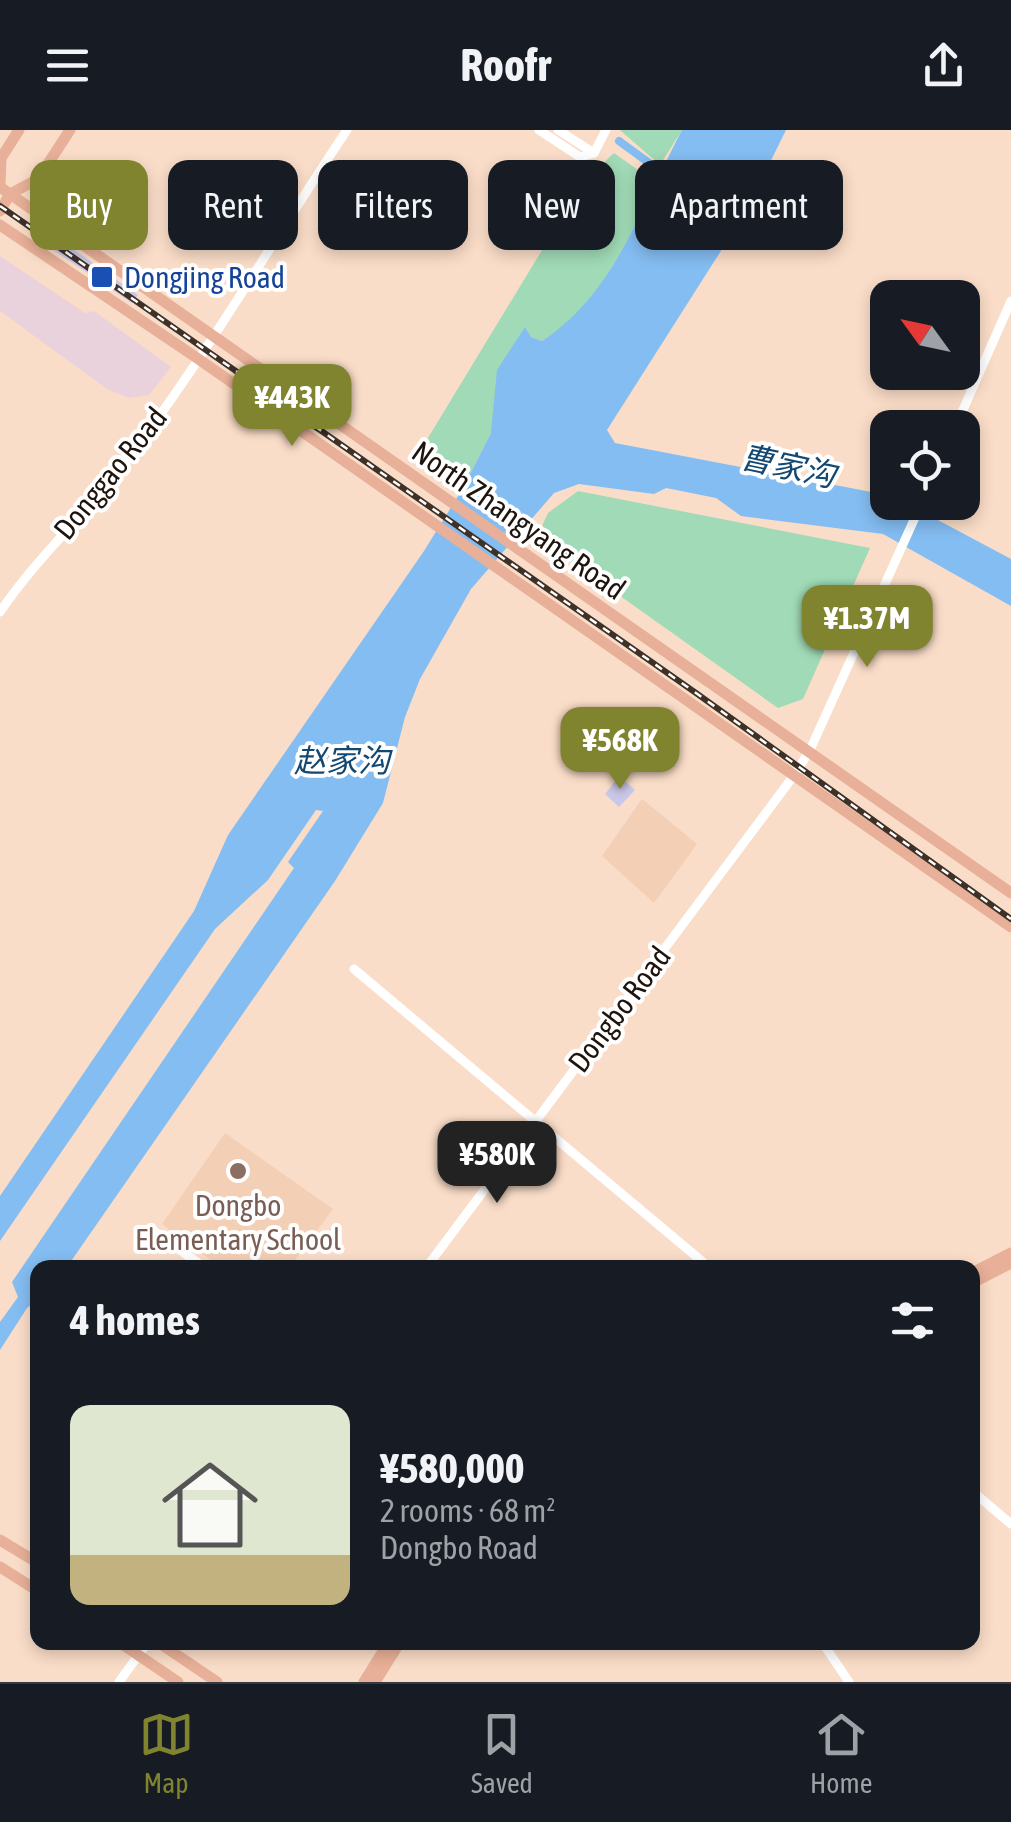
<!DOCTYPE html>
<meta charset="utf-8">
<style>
body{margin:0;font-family:"Asap Condensed","Noto Sans SC",sans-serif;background:#20242c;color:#f1f3f6;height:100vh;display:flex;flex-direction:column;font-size:38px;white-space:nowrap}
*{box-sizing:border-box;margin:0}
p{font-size:32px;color:#9ea1a6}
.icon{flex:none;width:55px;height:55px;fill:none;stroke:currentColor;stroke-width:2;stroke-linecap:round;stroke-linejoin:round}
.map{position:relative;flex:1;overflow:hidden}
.details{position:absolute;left:30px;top:1130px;width:950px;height:390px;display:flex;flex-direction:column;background:#171b24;border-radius:20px;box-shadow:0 5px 15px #0003}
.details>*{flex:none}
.guide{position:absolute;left:30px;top:30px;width:952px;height:90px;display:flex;gap:20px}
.needle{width:65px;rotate:303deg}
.tools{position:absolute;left:870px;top:150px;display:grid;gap:20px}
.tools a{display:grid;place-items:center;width:110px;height:110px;border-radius:20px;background:#171b24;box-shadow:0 5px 15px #0003;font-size:50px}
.price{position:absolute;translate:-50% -85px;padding:0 22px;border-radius:20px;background:#81842e;color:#fff;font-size:32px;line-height:65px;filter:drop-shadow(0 2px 5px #0008)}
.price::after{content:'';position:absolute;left:50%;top:60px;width:30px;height:22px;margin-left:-15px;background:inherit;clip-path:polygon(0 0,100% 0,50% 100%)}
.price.on{background:#222;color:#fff}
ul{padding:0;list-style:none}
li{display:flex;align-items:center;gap:30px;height:250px;padding:0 40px}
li+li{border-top:2px solid #363941}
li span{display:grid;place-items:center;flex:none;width:280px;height:200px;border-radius:20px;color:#555}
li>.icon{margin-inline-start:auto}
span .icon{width:120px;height:120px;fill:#fffc;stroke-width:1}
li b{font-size:42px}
h2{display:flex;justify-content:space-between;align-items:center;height:120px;padding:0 40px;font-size:42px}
.tag{padding:0 35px;border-radius:20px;background:#171b24;box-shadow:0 5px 15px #0003;font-size:35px;line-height:90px}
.tag.on{background:#81842e;color:#fff}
header{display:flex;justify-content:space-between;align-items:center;height:130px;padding:0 40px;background:#171b24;font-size:45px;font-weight:700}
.tab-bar{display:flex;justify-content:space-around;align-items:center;height:140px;border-top:2px solid #363941;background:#171b24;font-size:28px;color:#9ea1a6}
.tab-bar a{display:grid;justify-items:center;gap:5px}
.tab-bar .on{color:#81842e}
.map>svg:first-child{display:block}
.commercial{fill:#ead2dd}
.built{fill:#f3cfb6}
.green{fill:#a0dab6}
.water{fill:#84bdf2}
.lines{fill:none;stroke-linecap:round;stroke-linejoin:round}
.canal{stroke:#84bdf2;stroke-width:8}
.building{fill:#cac8e8}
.minor{stroke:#fff;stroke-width:9}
.major{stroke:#e8b098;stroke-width:11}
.rail-casing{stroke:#3e3128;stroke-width:6}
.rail{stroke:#fff;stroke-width:2.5;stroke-dasharray:8;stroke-linecap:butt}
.transit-dot{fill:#1a4fb4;stroke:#fff;stroke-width:4}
.education-dot{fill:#8d6e63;stroke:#fff;stroke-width:4}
.labels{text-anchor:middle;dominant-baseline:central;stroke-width:8;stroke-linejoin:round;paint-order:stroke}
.transit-label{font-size:30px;fill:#164399;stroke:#fff;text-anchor:start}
.street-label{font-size:30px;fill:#1e140d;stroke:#fff}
.education-label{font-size:30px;fill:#785e54;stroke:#fff}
.water-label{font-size:32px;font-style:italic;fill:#134873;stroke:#fff}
</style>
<header><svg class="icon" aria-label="menu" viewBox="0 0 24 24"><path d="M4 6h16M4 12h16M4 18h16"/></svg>Roofr<svg class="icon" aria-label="share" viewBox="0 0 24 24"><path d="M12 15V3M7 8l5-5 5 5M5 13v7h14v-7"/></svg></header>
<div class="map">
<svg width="1011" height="1552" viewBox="0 0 1011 1552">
<rect width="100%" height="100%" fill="#faddc8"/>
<!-- commercial -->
<path class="commercial" d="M0,126l85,57 9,-2 77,56 -22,28 -20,3 -22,-9 -107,-78z"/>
<!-- built -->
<g class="built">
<path d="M642,669l55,45 -43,59 -52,-47z"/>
<path d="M225,1003l108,76 -43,58h-70l-58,-43z"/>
</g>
<!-- green -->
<g class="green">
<path d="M620,0h62l-22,35z"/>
<path d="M614,23l34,24c7,27 -47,113 -68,134 -11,12 -24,21 -38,30l-11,-4 -6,-9 -34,105 -28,55 -46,-32 167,-275z"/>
<path d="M578,361l292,57 -67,151 -25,9 -241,-171 11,-24z"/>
</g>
<!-- water -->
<path class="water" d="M682,0h104l-41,83 -138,217 8,13 272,52 1,7 18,1 105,56v47l-128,-72 -142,-18 -25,-18 -50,-10 -12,6 -75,-10 -25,9 -83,96 -51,90 -15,38 -22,86 -48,78 -268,386 -29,1 -1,33 -10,7 -27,42v-28l18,-25 -6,-15 282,-414 -6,-6 35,-51 -7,-1 -48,70 -53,49 -215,312v-45l194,-285 34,-76 196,-284 39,-63 28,-55 6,-63 28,-43 6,10 11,4c73,-47 101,-138 140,-211z"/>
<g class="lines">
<!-- canal -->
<path class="canal" d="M619,11l48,35"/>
</g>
<!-- building -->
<g class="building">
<path d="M56,107l82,58 -6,8 -83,-56z"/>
<path d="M619,646l16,14 -16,17 -14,-13z"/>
</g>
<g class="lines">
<!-- minor -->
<g class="minor">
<path d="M539,0l41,27 14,-4"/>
<path d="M558,0l36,23"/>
<path d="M594,23l12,-23"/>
<path d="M955,298l56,-127"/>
<path d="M0,482c37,-55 87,-99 127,-152 80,-105 146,-220 220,-330"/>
<path d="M354,839l356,299"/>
<path d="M151,1099l54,39"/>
<path d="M426,1138l369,-494 15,-24 112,-248"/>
<path d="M972,1361l39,33"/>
<path d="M822,1512l27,40"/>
<path d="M119,1552l29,-40"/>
</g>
<!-- major -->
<g class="major">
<path d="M0,54l1,-26 18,-28"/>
<path d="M0,57l1011,706"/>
<path d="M0,81l10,-17 28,-15 32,-49"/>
<path d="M0,95l197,133 814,569"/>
<path d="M972,1143l39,-20"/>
<path d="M972,1153l39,-20"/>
<path d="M0,1410l38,23"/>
<path d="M0,1437l38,24"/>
<path d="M119,1512l59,40"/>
<path d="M158,1512l59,40"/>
<path d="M364,1552l25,-40"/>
<path d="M375,1552l25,-40"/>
</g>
<!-- rail casing -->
<g class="rail-casing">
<path id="rail" d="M0,76l696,487 315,226"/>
</g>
<!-- rail -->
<use href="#rail" class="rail"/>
</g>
<!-- markers -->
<rect class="transit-dot" x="90" y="135" width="24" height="24" rx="5"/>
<circle class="education-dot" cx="238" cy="1041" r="10"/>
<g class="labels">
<!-- transit labels -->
<g class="transit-label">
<text x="124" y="147">Dongjing Road</text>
</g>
<!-- street labels -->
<g class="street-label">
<text transform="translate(110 343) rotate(-51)">Donggao Road</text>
<text transform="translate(519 390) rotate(35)">North Zhangyang Road</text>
<text transform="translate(619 879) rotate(-53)">Dongbo Road</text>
</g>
<!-- education labels -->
<g class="education-label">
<text x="238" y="1075">Dongbo<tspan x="238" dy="34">Elementary School</tspan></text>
</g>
<!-- water labels -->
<g class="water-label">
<text transform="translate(788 336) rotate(12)">曹家沟</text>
<text x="342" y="630">赵家沟</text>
</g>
</g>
</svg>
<div class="tools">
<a><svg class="needle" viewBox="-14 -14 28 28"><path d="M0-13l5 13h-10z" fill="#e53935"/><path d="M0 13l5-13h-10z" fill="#9ea1a6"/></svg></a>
<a><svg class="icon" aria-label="locate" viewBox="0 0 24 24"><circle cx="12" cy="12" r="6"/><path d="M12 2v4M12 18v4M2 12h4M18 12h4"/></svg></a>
</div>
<b class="price" style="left:292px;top:319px">¥443K</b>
<b class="price" style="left:867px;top:540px">¥1.37M</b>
<b class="price" style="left:620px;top:662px">¥568K</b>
<b class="price on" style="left:497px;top:1076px">¥580K</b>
<div class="guide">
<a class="tag on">Buy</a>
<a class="tag">Rent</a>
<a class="tag">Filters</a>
<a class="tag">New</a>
<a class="tag">Apartment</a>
</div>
<section class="details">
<h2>4 homes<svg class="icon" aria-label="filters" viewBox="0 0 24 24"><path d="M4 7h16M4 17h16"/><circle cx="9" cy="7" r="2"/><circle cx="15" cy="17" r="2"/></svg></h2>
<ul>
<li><span style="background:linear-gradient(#dfe7d0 75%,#c2b280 0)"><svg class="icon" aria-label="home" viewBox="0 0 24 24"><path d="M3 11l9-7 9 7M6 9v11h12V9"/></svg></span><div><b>¥580,000</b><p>2 rooms · 68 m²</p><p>Dongbo Road</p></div></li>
</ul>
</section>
</div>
<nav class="tab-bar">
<a class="on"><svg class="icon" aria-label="map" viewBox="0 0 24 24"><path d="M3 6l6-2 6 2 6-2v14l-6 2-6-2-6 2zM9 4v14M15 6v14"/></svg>Map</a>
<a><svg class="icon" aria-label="saved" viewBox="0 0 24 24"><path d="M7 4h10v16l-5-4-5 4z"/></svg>Saved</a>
<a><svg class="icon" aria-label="home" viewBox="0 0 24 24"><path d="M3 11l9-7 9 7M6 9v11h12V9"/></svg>Home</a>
</nav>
